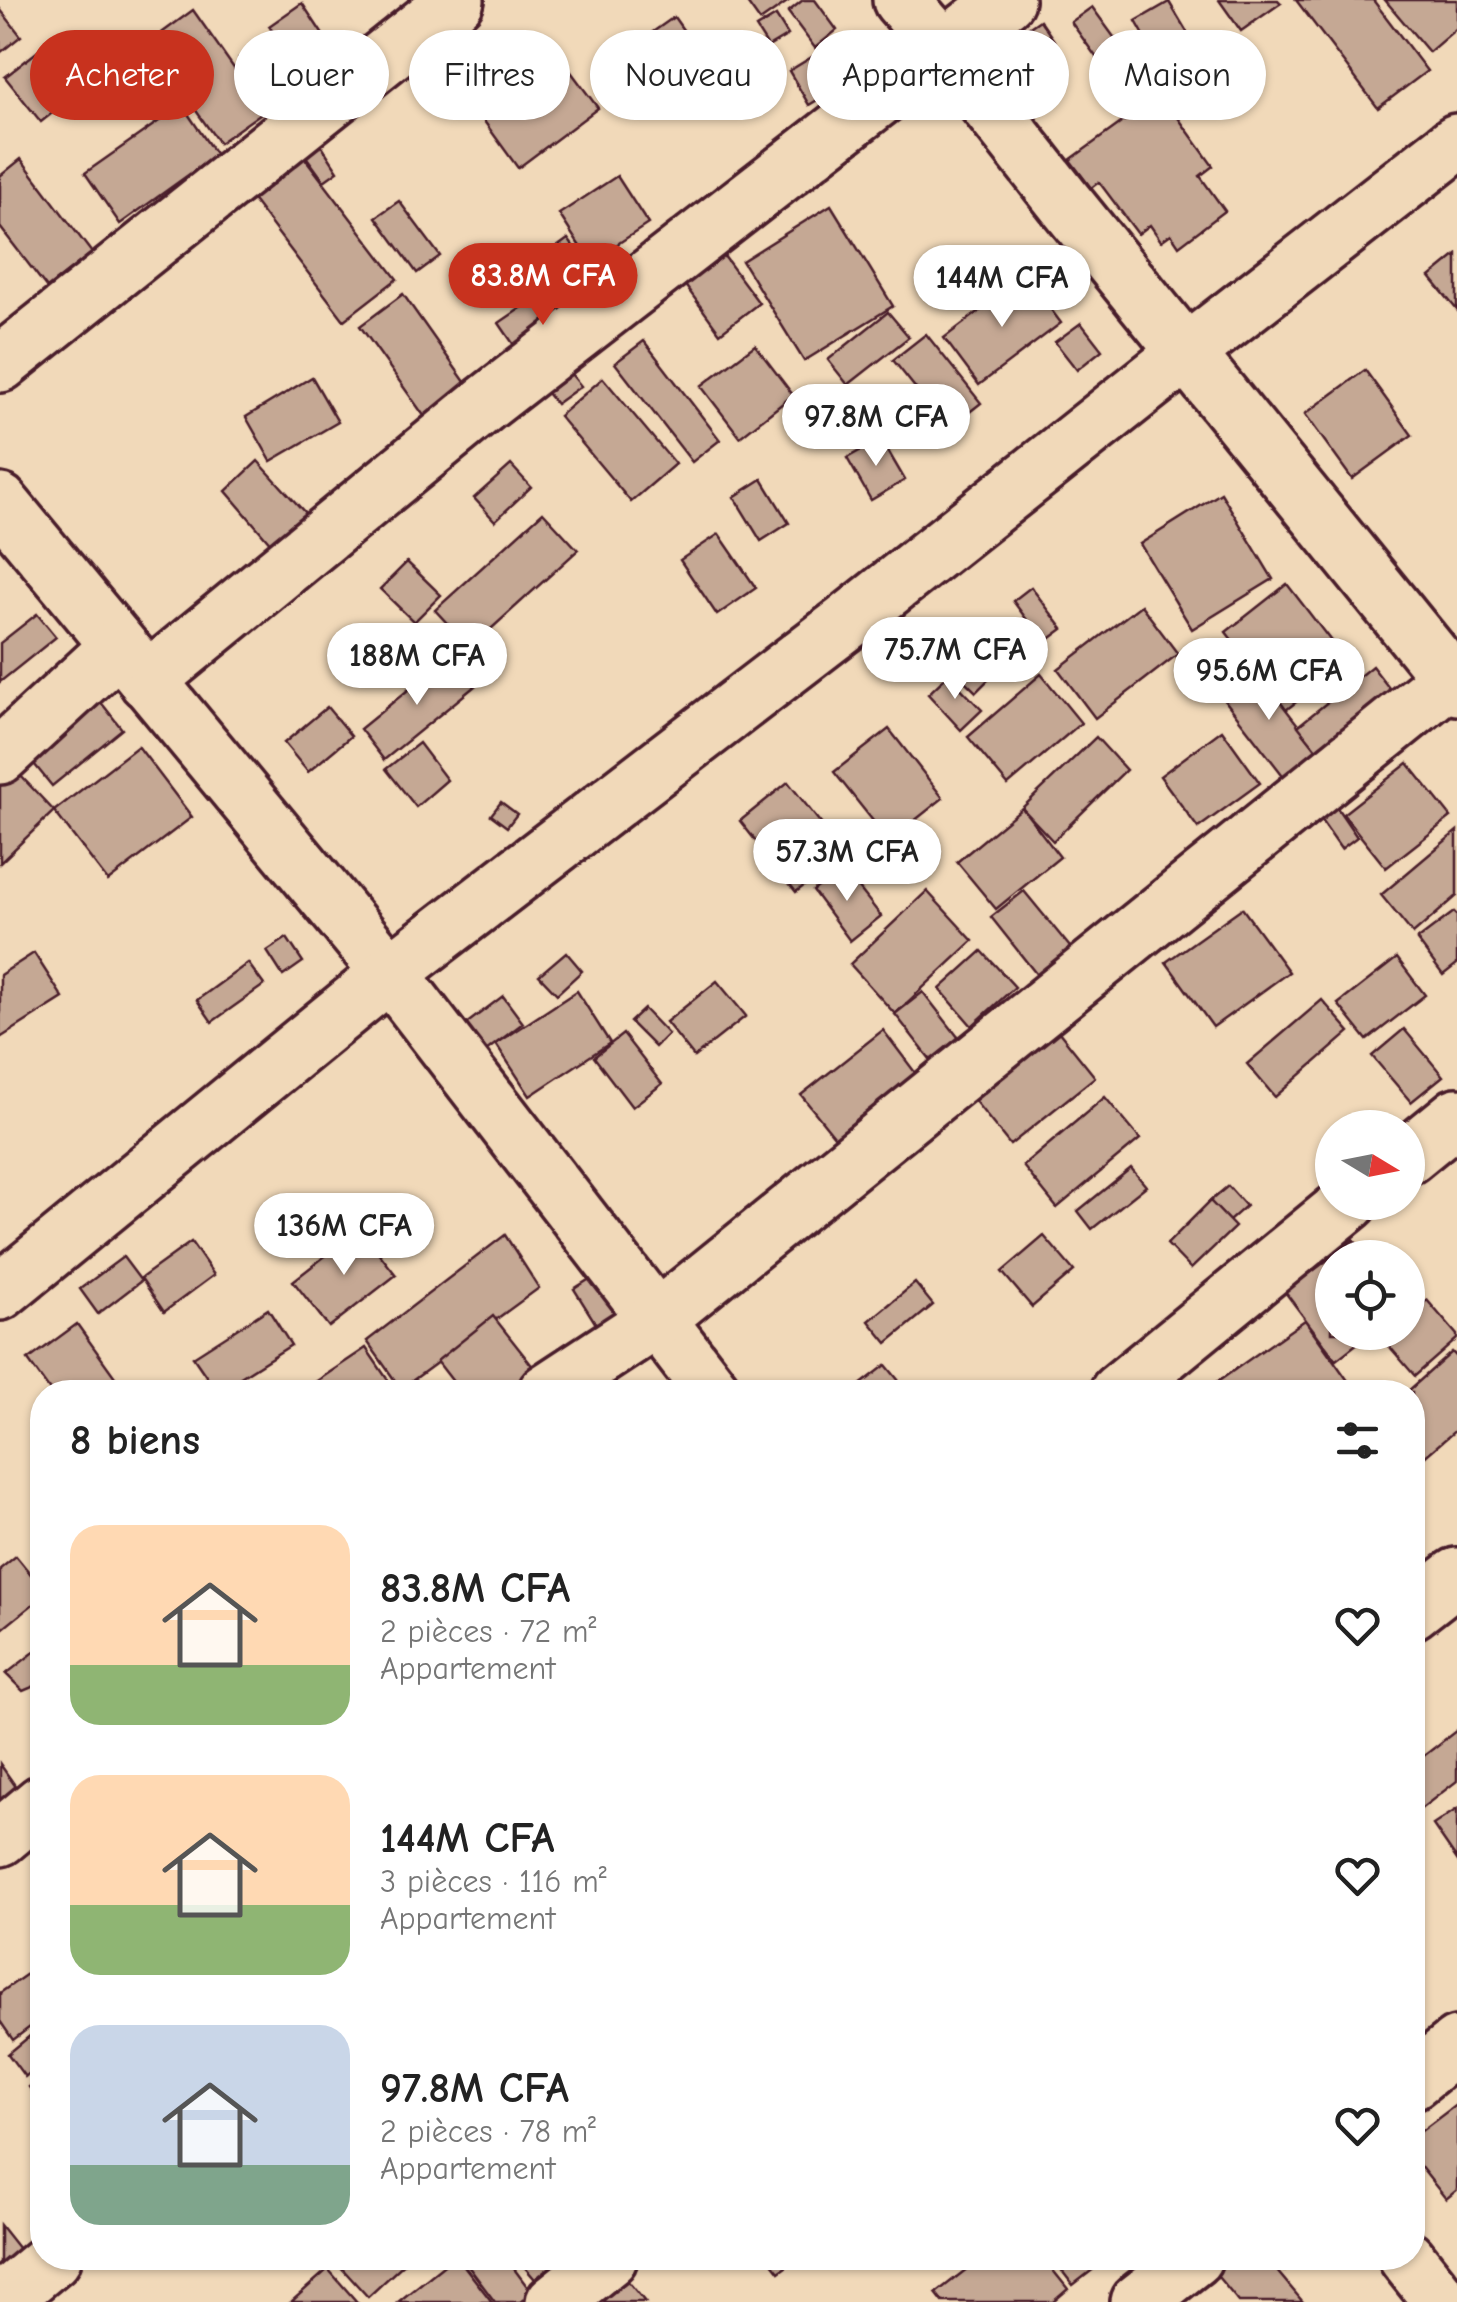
<!DOCTYPE html>
<html lang="fr">
<meta charset="utf-8">
<style>
body{margin:0;font-family:"Comic Neue",sans-serif;background:#f6f6f6;color:#222;height:100vh;display:flex;flex-direction:column;font-size:38px;white-space:nowrap}
*{box-sizing:border-box;margin:0}
p{font-size:32px;color:#767676}
.icon{flex:none;width:55px;height:55px;fill:none;stroke:currentColor;stroke-width:2;stroke-linecap:round;stroke-linejoin:round}
.map{position:relative;flex:1;overflow:hidden}
.drawer{position:absolute;left:30px;top:1380px;width:1395px;height:890px;display:flex;flex-direction:column;background:#fff;border-radius:40px;box-shadow:0 2px 8px #0004}
.drawer>*{flex:none}
.banner{position:absolute;left:30px;top:30px;width:1398px;height:90px;display:flex;gap:20px}
.needle{width:65px;rotate:100deg}
.buttons{position:absolute;left:1315px;top:1110px;display:grid;gap:20px}
.buttons a{display:grid;place-items:center;width:110px;height:110px;border-radius:50%;background:#fff;box-shadow:0 2px 8px #0004;font-size:50px}
.price{position:absolute;translate:-50% -85px;padding:0 22px;border-radius:35px;background:#fff;color:#222;font-size:32px;line-height:65px;filter:drop-shadow(0 2px 5px #0008)}
.price::after{content:'';position:absolute;left:50%;top:60px;width:30px;height:22px;margin-left:-15px;background:inherit;clip-path:polygon(0 0,100% 0,50% 100%)}
.price.active{background:#c8321e;color:#fff}
ul{padding:0;list-style:none}
li{display:flex;align-items:center;gap:30px;height:250px;padding:0 40px}
li span{display:grid;place-items:center;flex:none;width:280px;height:200px;border-radius:30px;color:#555}
li>.icon{margin-inline-start:auto}
span .icon{width:120px;height:120px;fill:#fffc;stroke-width:1}
li b{font-size:42px}
h2{display:flex;justify-content:space-between;align-items:center;height:120px;padding:0 40px;font-size:42px}
.tag{padding:0 35px;border-radius:45px;background:#fff;box-shadow:0 2px 8px #0004;font-size:35px;line-height:90px}
.tag.active{background:#c8321e;color:#fff}
.map>svg:first-child{display:block}
.building{fill:#c5a894;stroke:#4a1f2b;stroke-width:2.5}
.lines{fill:none;stroke-linecap:round;stroke-linejoin:round}
.minor-casing{stroke:#4a1f2b;stroke-width:62}
.minor{stroke:#f1d9b9;stroke-width:55}
</style>
<div class="map">
<svg width="1457" height="2302" viewBox="0 0 1457 2302">
<rect width="100%" height="100%" fill="#f1d9b9"/>
<filter id="ink" filterUnits="userSpaceOnUse"><feTurbulence type="fractalNoise" baseFrequency=".01" numOctaves="2"/><feDisplacementMap in="SourceGraphic" scale="20" xChannelSelector="R" yChannelSelector="G"/><feConvolveMatrix kernelMatrix="1 2 1 2 8 2 1 2 1" color-interpolation-filters="sRGB"/></filter>
<g filter="url(#ink)">
<!-- building -->
<g class="building">
<path d="M745,0h45l-30,21z"/>
<path d="M803,0h12l22,30 -22,18 -27,-36z"/>
<path d="M1219,0h59l3,3 -40,28z"/>
<path d="M1296,0h77l54,71 -49,37z"/>
<path d="M1385,0h72v28l-28,24z"/>
<path d="M1169,2l27,45 -34,20 -26,-46z"/>
<path d="M302,3l29,44 -33,22 -29,-43z"/>
<path d="M1092,7l38,52 -21,16 -38,-53z"/>
<path d="M0,9l21,27 -21,17z"/>
<path d="M193,10l71,101 -45,32 -71,-100z"/>
<path d="M776,16l12,19 -20,12 -12,-19z"/>
<path d="M674,17l19,27 -59,41 -18,-27z"/>
<path d="M1040,20l17,25 -25,17 -17,-25z"/>
<path d="M61,33l35,45 -55,44 -36,-45z"/>
<path d="M1008,34l44,66 -19,14 -45,-67z"/>
<path d="M843,38l20,34 -54,33 -20,-34z"/>
<path d="M263,40l44,60 -23,17 -45,-59z"/>
<path d="M560,57l38,51 -80,60 -37,-51z"/>
<path d="M1161,94l52,72 -13,10 25,35 -46,35 -8,-12 -10,7 -11,-16 -12,9 -39,-52 -8,6 -21,-28z"/>
<path d="M182,105l34,50 -96,69 -35,-51z"/>
<path d="M321,145l17,26 -14,10 -19,-26z"/>
<path d="M304,157l93,122 -53,41 -93,-122z"/>
<path d="M21,159l71,94 -45,35 -47,-61v-51z"/>
<path d="M617,176l31,48 -58,38 -31,-48z"/>
<path d="M399,201l41,55 -23,17 -41,-56z"/>
<path d="M831,205l62,101 -89,55 -62,-100z"/>
<path d="M568,239l30,41 -29,22 -30,-42z"/>
<path d="M718,248l41,55 -39,30 -41,-56z"/>
<path d="M1457,255v55l-27,-33z"/>
<path d="M1026,276l35,47 -82,62 -35,-47z"/>
<path d="M555,285l32,47 -56,38 -32,-47z"/>
<path d="M403,294l67,95 -43,31 -67,-94z"/>
<path d="M888,312l21,25 -61,48 -20,-25z"/>
<path d="M1081,323l21,27 -25,20 -22,-28z"/>
<path d="M926,334l55,69 -33,26 -55,-69z"/>
<path d="M644,341l76,99 -28,22 -77,-99z"/>
<path d="M755,345l38,50 -53,42 -39,-51z"/>
<path d="M567,369l14,17 -25,18 -13,-16z"/>
<path d="M1365,370l47,65 -60,44 -47,-65z"/>
<path d="M312,377l26,45 -67,39 -25,-44z"/>
<path d="M603,378l72,86 -44,38 -72,-86z"/>
<path d="M881,439l24,41 -34,20 -24,-42z"/>
<path d="M258,461l48,53 -34,31 -46,-54z"/>
<path d="M511,465l20,22 -36,34 -21,-23z"/>
<path d="M762,479l27,44 -28,18 -27,-44z"/>
<path d="M1221,493l52,86 -81,50 -52,-85z"/>
<path d="M543,512l35,38 -108,98 -35,-38z"/>
<path d="M719,534l37,54 -39,27 -37,-55z"/>
<path d="M407,562l34,33 -27,27 -34,-33z"/>
<path d="M1287,584l60,78 -61,48 -60,-78z"/>
<path d="M1031,587l32,42 -19,14 -31,-42z"/>
<path d="M1141,605l37,49 -83,64 -37,-49z"/>
<path d="M37,614l19,23 -56,45v-39z"/>
<path d="M966,624l39,39 -29,29 -39,-38z"/>
<path d="M1027,635l19,25 -21,15 -18,-25z"/>
<path d="M451,655l24,31 -91,74 -24,-31z"/>
<path d="M1247,659l78,101 -33,27 -79,-102z"/>
<path d="M1372,666l27,35 -74,59 -27,-34z"/>
<path d="M1041,674l40,49 -73,62 -40,-48z"/>
<path d="M948,675l34,35 -21,20 -33,-36z"/>
<path d="M96,696l26,33 -70,57 -26,-32z"/>
<path d="M327,707l24,29 -43,36 -24,-29z"/>
<path d="M889,729l54,69 -54,43 -55,-69z"/>
<path d="M1222,730l38,53 -62,45 -38,-52z"/>
<path d="M1096,737l30,33 -73,71 -31,-33z"/>
<path d="M419,743l28,37 -31,27 -30,-38z"/>
<path d="M138,746l54,71 -84,64 -54,-70z"/>
<path d="M0,754l54,57 -54,52z"/>
<path d="M1408,763l43,54 -65,51 -43,-54z"/>
<path d="M788,782l57,72 -49,38 -56,-71z"/>
<path d="M1331,799l26,38 -16,12 -26,-37z"/>
<path d="M501,802l16,12 -10,13 -16,-12z"/>
<path d="M1022,808l38,49 -64,52 -39,-47z"/>
<path d="M1457,831v65l-44,38 -32,-39z"/>
<path d="M843,868l38,48 -31,25 -37,-50z"/>
<path d="M927,891l46,50 -78,73 -45,-50z"/>
<path d="M1024,891l55,67 -34,27 -54,-68z"/>
<path d="M1242,908l47,64 -76,55 -47,-65z"/>
<path d="M1454,912l3,3v49l-14,11 -26,-35z"/>
<path d="M287,938l16,24 -20,14 -16,-25z"/>
<path d="M982,951l33,36 -43,39 -32,-37z"/>
<path d="M566,952l16,19 -25,23 -18,-19z"/>
<path d="M34,953l29,45 -63,40v-63z"/>
<path d="M1397,958l28,37 -58,45 -29,-36z"/>
<path d="M248,963l16,22 -52,37 -15,-22z"/>
<path d="M717,981l29,35 -52,41 -28,-35z"/>
<path d="M577,991l33,52 -80,53 -34,-52z"/>
<path d="M923,992l49,63 -28,22 -49,-63z"/>
<path d="M503,996l20,27 -37,28 -20,-27z"/>
<path d="M1322,1000l28,32 -75,65 -28,-33z"/>
<path d="M644,1009l24,25 -13,13 -25,-25z"/>
<path d="M1055,1027l40,50 -85,68 -40,-50z"/>
<path d="M1404,1029l39,47 -32,26 -39,-46z"/>
<path d="M883,1030l37,49 -81,63 -38,-47z"/>
<path d="M623,1034l39,50 -30,23 -38,-50z"/>
<path d="M1105,1097l35,42 -83,69 -34,-42z"/>
<path d="M1131,1168l15,18 -54,43 -14,-18z"/>
<path d="M1228,1186l18,20 -17,15 -19,-20z"/>
<path d="M1210,1201l25,26 -44,42 -24,-25z"/>
<path d="M360,1229l36,46 -67,52 -36,-46z"/>
<path d="M505,1235l34,53 -138,101 -34,-48z"/>
<path d="M1044,1236l30,35 -42,36 -30,-35z"/>
<path d="M1354,1240l13,18h-35v74h40l-36,28 -51,-68z"/>
<path d="M191,1242l23,33 -50,37 -23,-34z"/>
<path d="M123,1257l18,24 -43,33 -18,-25z"/>
<path d="M596,1275l27,43 -22,14 -27,-43z"/>
<path d="M915,1283l18,22 -46,38 -18,-22z"/>
<path d="M1427,1300l30,35v4l-42,37 -32,-37 6,-7h19v-15z"/>
<path d="M268,1309l23,36 -74,47 -24,-35z"/>
<path d="M493,1316l41,52 -31,24h-42l-24,-31z"/>
<path d="M1305,1320l51,72h-133l-7,-9z"/>
<path d="M77,1324l48,67 -1,1h-73l-23,-32z"/>
<path d="M366,1348l30,44h-93l-1,-1z"/>
<path d="M1452,1352l5,5v72l-35,30 -10,-10v-57h-5z"/>
<path d="M886,1365l22,27h-57z"/>
<path d="M16,1556l26,32v9l-42,34v-62z"/>
<path d="M42,1646v37l-19,8 -17,-17z"/>
<path d="M1457,1730v51l-39,30 -6,-8v-38z"/>
<path d="M0,1764l21,30 -21,16z"/>
<path d="M1457,1809v51l-24,-35z"/>
<path d="M37,1967l5,9v42l-29,22 -13,-19v-28z"/>
<path d="M42,2026v37l-17,14 -17,-23z"/>
<path d="M42,2077v28l-13,-18z"/>
<path d="M1457,2104v86l-11,9 -34,-43v-18z"/>
<path d="M0,2225l19,24 -19,15z"/>
<path d="M346,2258h64l-42,39 -30,-33z"/>
<path d="M453,2258h5l34,44h-94z"/>
<path d="M462,2258h44l26,35 -12,9h-25z"/>
<path d="M529,2258h45l-34,27 -19,-22z"/>
<path d="M768,2258h30l-19,14z"/>
<path d="M981,2258h62l25,31 -15,13h-110l-7,-9z"/>
<path d="M1052,2258h56l-35,27z"/>
<path d="M1229,2258h37l37,44h-64l-26,-31z"/>
<path d="M1274,2258h28l-18,13z"/>
<path d="M328,2269l29,33h-66z"/>
<path d="M622,2274l23,28h-58z"/>
</g>
<g class="lines">
<!-- minor casing -->
<g class="minor-casing">
<g id="minor">
<path d="M901,0l43,49 121,154 392,484"/>
<path d="M0,364l456,-364"/>
<path d="M0,502l390,471 323,419"/>
<path d="M147,681l338,-277 521,-404"/>
<path d="M0,756l118,-109"/>
<path d="M1408,1156l49,-40"/>
<path d="M0,1292l390,-319 456,-350 340,-270 271,-211"/>
<path d="M546,1392l111,-73 800,-646"/>
<path d="M1118,1392l232,-190"/>
<path d="M1412,1611l45,-35"/>
<path d="M0,1838l42,-35"/>
<path d="M1412,2081l45,-36"/>
<path d="M1407,2258l35,44"/>
<path d="M0,2302l53,-44"/>
<path d="M554,2302l55,-44"/>
<path d="M1138,2302l56,-44"/>
</g>
</g>
<!-- minor -->
<use href="#minor" class="minor"/>
</g>
</g>
</svg>
<div class="buttons">
<a><svg class="needle" viewBox="-14 -14 28 28"><path d="M0-13l5 13h-10z" fill="#e53935"/><path d="M0 13l5-13h-10z" fill="#767676"/></svg></a>
<a><svg class="icon" aria-label="locate" viewBox="0 0 24 24"><circle cx="12" cy="12" r="6"/><path d="M12 2v4M12 18v4M2 12h4M18 12h4"/></svg></a>
</div>
<b class="price active" style="left:543px;top:328px">83.8M CFA</b>
<b class="price" style="left:1002px;top:330px">144M CFA</b>
<b class="price" style="left:876px;top:469px">97.8M CFA</b>
<b class="price" style="left:955px;top:702px">75.7M CFA</b>
<b class="price" style="left:417px;top:708px">188M CFA</b>
<b class="price" style="left:1269px;top:723px">95.6M CFA</b>
<b class="price" style="left:847px;top:904px">57.3M CFA</b>
<b class="price" style="left:344px;top:1278px">136M CFA</b>
<div class="banner">
<a class="tag active">Acheter</a>
<a class="tag">Louer</a>
<a class="tag">Filtres</a>
<a class="tag">Nouveau</a>
<a class="tag">Appartement</a>
<a class="tag">Maison</a>
</div>
<section class="drawer">
<h2>8 biens<svg class="icon" aria-label="filters" viewBox="0 0 24 24"><path d="M4 7h16M4 17h16"/><circle cx="9" cy="7" r="2"/><circle cx="15" cy="17" r="2"/></svg></h2>
<ul>
<li><span style="background:linear-gradient(#ffd9b3 70%,#8fb573 0)"><svg class="icon" aria-label="home" viewBox="0 0 24 24"><path d="M3 11l9-7 9 7M6 9v11h12V9"/></svg></span><div><b>83.8M CFA</b><p>2 pièces · 72 m²</p><p>Appartement</p></div><svg class="icon" aria-label="heart" viewBox="0 0 24 24"><path d="M12 20l-8-8c-3-5 5-10 8-4 3-6 11-1 8 4z"/></svg></li>
<li><span style="background:linear-gradient(#ffd9b3 65%,#8fb573 0)"><svg class="icon" aria-label="home" viewBox="0 0 24 24"><path d="M3 11l9-7 9 7M6 9v11h12V9"/></svg></span><div><b>144M CFA</b><p>3 pièces · 116 m²</p><p>Appartement</p></div><svg class="icon" aria-label="heart" viewBox="0 0 24 24"><path d="M12 20l-8-8c-3-5 5-10 8-4 3-6 11-1 8 4z"/></svg></li>
<li><span style="background:linear-gradient(#c9d6e8 70%,#7fa58c 0)"><svg class="icon" aria-label="home" viewBox="0 0 24 24"><path d="M3 11l9-7 9 7M6 9v11h12V9"/></svg></span><div><b>97.8M CFA</b><p>2 pièces · 78 m²</p><p>Appartement</p></div><svg class="icon" aria-label="heart" viewBox="0 0 24 24"><path d="M12 20l-8-8c-3-5 5-10 8-4 3-6 11-1 8 4z"/></svg></li>
</ul>
</section>
</div>
